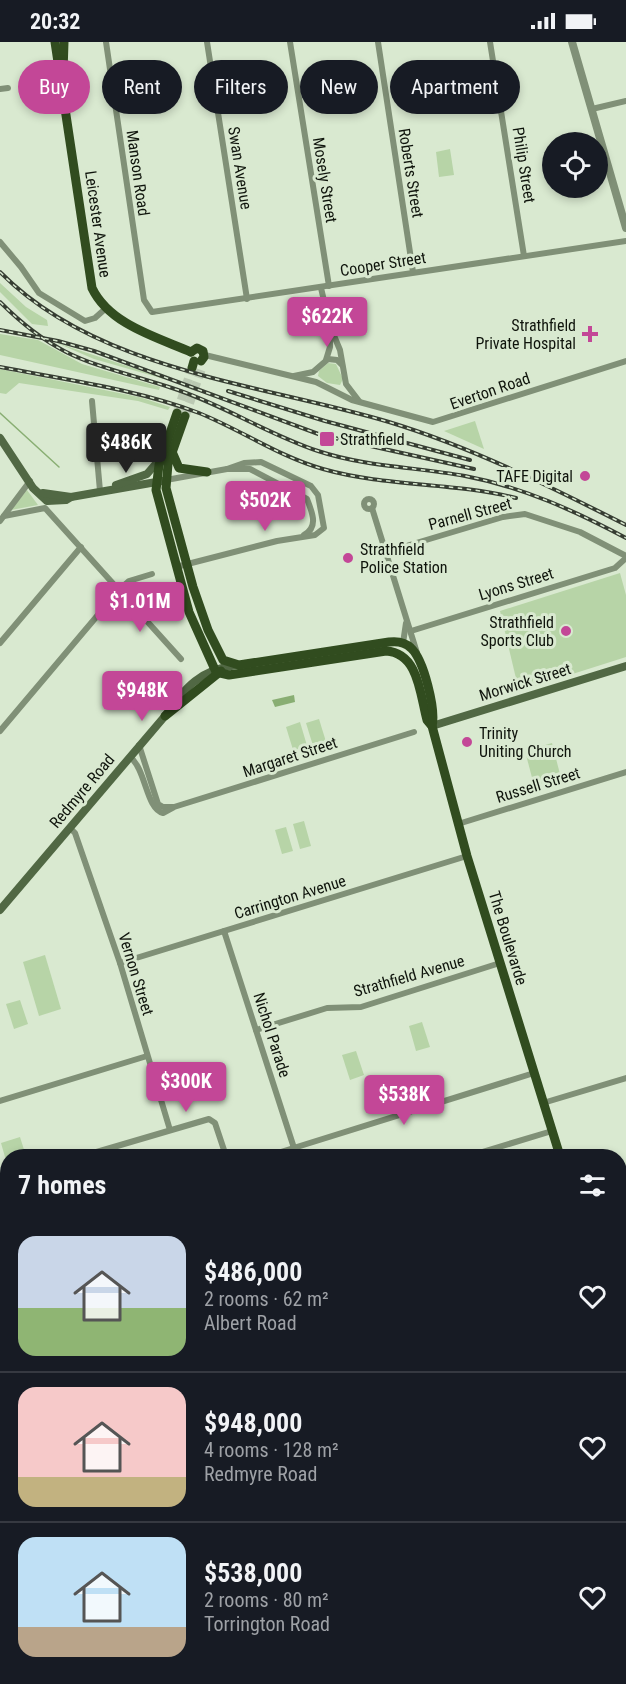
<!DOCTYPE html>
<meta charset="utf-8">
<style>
body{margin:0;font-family:"Roboto Condensed",sans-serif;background:#20242c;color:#f1f3f6;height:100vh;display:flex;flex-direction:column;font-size:22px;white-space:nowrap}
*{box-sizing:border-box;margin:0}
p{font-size:20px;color:#9ea1a6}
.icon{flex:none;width:33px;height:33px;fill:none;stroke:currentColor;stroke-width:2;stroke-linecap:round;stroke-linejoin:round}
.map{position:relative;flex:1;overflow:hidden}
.details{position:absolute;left:0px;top:1107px;width:627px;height:536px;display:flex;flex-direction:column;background:#171b24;border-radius:24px 24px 0 0;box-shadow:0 3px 9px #0003}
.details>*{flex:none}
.banner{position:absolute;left:18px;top:18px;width:591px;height:54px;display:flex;gap:12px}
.tools{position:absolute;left:542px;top:90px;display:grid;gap:12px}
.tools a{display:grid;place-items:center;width:66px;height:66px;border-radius:50%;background:#171b24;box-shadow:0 3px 9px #0003;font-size:30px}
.price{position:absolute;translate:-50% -51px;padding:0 14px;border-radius:6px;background:#c34797;color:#fff;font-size:20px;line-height:39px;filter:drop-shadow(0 2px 3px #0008)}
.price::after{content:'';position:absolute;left:50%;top:36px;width:18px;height:14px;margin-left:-9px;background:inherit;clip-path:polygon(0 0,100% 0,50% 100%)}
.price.active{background:#222;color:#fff}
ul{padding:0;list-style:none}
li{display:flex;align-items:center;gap:18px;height:150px;padding:0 18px}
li+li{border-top:2px solid #363941}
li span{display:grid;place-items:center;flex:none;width:168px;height:120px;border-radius:18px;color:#555}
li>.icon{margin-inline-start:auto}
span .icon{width:72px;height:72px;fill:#fffc;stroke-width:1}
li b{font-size:26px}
h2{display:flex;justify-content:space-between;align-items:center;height:72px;padding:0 18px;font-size:26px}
.tag{padding:0 21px;border-radius:27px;background:#171b24;box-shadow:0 3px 9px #0003;font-size:21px;line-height:54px}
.tag.active{background:#c34797;color:#fff}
.status{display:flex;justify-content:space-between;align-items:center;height:42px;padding:0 30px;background:#171b24;direction:ltr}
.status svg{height:16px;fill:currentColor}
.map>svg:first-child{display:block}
.green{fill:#b7d4a7}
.water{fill:#89ae73}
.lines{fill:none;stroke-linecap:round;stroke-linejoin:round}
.stream{stroke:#89ae73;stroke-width:1.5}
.primary-tunnel{stroke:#bbc9b3;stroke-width:9;stroke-dasharray:9 4.5;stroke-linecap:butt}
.minor{stroke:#809077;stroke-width:6}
.tertiary{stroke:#809077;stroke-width:8}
.secondary{stroke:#516844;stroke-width:8}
.primary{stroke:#314c1f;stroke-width:9}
.rail-casing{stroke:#363d32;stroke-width:4}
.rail{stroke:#d9e9d0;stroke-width:1.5;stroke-dasharray:4.5;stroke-linecap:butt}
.poi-dot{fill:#c34797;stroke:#d9e9d0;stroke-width:2}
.labels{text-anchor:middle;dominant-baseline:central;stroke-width:6;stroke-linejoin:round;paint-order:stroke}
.street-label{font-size:16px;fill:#0f140c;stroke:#d9e9d0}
.poi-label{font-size:16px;fill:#0f140c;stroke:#d9e9d0;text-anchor:end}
</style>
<div class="status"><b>20:32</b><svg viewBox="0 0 49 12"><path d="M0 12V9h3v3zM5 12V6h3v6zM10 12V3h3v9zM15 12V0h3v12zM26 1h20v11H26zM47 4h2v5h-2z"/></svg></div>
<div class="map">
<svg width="626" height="1642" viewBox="0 0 626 1642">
<rect width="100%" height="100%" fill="#d9e9d0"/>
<!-- green -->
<g class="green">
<path d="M450,107l4,26 -15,2 -3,-25z"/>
<path d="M0,241l26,24 21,13 1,6 -16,-2 -32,-32z"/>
<path d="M0,292l38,6 44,24 78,23 -1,3 -159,-35z"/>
<path d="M57,301l107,35v1l-70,-20z"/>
<path d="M328,321l8,1 7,15 -3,6 -13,-2 -9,-7 1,-5z"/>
<path d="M0,327l139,28 31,10 -2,3 -30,-9 -119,-18 -13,11 -6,-1z"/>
<path d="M475,379l9,28 -40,-18z"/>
<path d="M27,448l11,15 -27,5z"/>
<path d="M620,531l6,22v62l-107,34 -19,-80z"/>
<path d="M319,677l8,26 -13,4 -8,-26z"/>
<path d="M300,680l8,27 -14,4 -8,-26z"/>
<path d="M552,701l10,39 -27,7 -10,-38z"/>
<path d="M304,779l7,25 -11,3 -7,-25z"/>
<path d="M286,785l7,24 -11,3 -7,-24z"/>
<path d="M45,913l16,54 -22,7 -16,-54z"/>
<path d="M20,958l8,24 -14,5 -8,-25z"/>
<path d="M422,980l8,25 -14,4 -7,-25z"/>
<path d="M356,1009l8,24 -14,5 -8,-25z"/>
<path d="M20,1095l6,19h-18l-1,8 -6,-21z"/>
<path d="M620,1354l6,20v38l-6,-12z"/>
<path d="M2,1509l5,25 -7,2v-26z"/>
</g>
<!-- water -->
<path class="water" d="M294,653l1,7 -20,5 -3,-7z"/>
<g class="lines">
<!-- stream -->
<path class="stream" d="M0,371l59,54"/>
<!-- primary-tunnel -->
<g class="primary-tunnel">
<path d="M177,371l15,-45"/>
<path d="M185,374l16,-46"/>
</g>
<!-- minor -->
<g class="minor">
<path d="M106,0l38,258 8,12 474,-71"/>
<path d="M207,0l40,257"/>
<path d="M290,0l39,244"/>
<path d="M378,0l35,230"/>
<path d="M490,0l34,214"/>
<path d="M0,47l8,-1"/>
<path d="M592,67l34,-8"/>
<path d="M0,200l21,25 18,26 46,28 10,-3 10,-9"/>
<path d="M321,246l9,38 10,24 6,34 13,17"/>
<path d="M205,313l111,27 36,18 81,22 193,-61"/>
<path d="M326,318l4,-13v-17"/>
<path d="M294,334l19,-4 15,-13 9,1 5,5"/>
<path d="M92,359l8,90"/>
<path d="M166,438l61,-11h23l57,30c5,13 12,28 -3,36"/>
<circle cx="369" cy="462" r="5"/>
<path d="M372,466l45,145"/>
<path d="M4,474l41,-8 136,151"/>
<path d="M0,479l30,-40"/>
<path d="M386,510l117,-35 22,-3 55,18 46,24"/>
<path d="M176,525l101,-26 38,-6 9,-7 -6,-33 -7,-9 -50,-24 -17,1 -17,6"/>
<path d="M411,589l204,-63 11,-10"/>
<path d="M0,601l81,-96"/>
<path d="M403,601l3,-20"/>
<path d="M0,689l119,-141 10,-9 23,-7"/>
<path d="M139,703l19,59 5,3h10"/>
<path d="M130,715c16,12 16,52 33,56l11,-6 240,-75"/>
<path d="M458,782l168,-52"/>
<path d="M70,786l5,5 45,130 50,167"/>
<path d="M224,889l70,217"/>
<path d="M120,921l347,-107"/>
<path d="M256,988l71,-22 34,-1 139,-44"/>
<path d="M0,1059l147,-45"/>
<path d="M543,1061l83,-25"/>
<path d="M83,1114l126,-37 6,4 11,33"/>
<path d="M268,1114l266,-83"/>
<path d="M469,1114l83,-25"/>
<path d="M0,1140l8,-3"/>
<path d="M620,1161l6,-2"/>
<path d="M0,1260l8,-3"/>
<path d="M620,1281l6,-2"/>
<path d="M0,1375l8,-2"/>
<path d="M620,1445l6,-3"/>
<path d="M0,1497l8,-2"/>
<path d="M620,1580l6,-2"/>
<path d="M208,1635l2,7"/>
<path d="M507,1635l2,7"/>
<path d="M416,1642l24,-7"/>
</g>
<!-- tertiary -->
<path class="tertiary" d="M572,0l54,186"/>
<!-- secondary -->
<g class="secondary">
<path d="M0,396l33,50 14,13 19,-1 5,-3 91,-16"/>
<path d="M116,443l31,-11 13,-15"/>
<path d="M43,451l28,4"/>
<path d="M432,684l194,-60"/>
<path d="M0,868l165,-194c20,-29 36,-47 72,-51"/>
<path d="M0,1323l8,24"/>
<path d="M92,1635l2,7"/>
</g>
<!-- primary -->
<g class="primary">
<path d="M55,0l37,246c17,36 64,49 99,64"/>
<path d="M63,30l1,-30"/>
<path d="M191,310l6,-4 6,3 1,6 -3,4"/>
<path d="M192,326l2,-7"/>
<path d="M177,371l-18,52 -3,25 33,122 27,60 13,3 157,-24c33,2 34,44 41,69l5,6 35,130 93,300"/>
<path d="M185,374l-17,48 -2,24 27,99 15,43 15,30 16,5 150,-23c8,-1 16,0 22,6 13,12 25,62 21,78"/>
<path d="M173,412l6,14 28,4"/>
<path d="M165,674l56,-45"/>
<path d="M620,1308l6,21"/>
</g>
<!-- rail casing -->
<g class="rail-casing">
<g id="rail">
<path d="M0,230c97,99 262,112 389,150 82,25 160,64 237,103"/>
<path d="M0,260c60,60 95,61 172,86 50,16 95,46 146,63 48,16 98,16 147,25 58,11 110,35 161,62"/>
<path d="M0,288l58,11 36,10 227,84 153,34"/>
<path d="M0,325c67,13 136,22 199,46 42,17 81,44 124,56 63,18 130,13 193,29"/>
<path d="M228,349l97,30 145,39"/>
</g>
</g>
<!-- rail -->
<use href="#rail" class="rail"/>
</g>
<!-- markers -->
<g class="poi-dot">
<path d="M587 283h6v6h6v6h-6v6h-6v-6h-6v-6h6z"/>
<rect x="319" y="389" width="16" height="16" rx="3"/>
<circle cx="585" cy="434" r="6"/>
<circle cx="348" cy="516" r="6"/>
<circle cx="566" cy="589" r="6"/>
<circle cx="467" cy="700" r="6"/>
</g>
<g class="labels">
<!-- street labels -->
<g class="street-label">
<text transform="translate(524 123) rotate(81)">Philip Street</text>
<text transform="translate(240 126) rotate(81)">Swan Avenue</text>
<text transform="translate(138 131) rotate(82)">Manson Road</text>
<text transform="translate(411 131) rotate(81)">Roberts Street</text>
<text transform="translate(325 138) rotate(81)">Mosely Street</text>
<text transform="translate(98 182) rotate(82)">Leicester Avenue</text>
<text transform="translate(383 222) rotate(-9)">Cooper Street</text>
<text transform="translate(490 349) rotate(-19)">Everton Road</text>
<text transform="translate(470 472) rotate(-15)">Parnell Street</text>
<text transform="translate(516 542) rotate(-17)">Lyons Street</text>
<text transform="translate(525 640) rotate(-17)">Morwick Street</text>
<text transform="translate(290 715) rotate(-18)">Margaret Street</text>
<text transform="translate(538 743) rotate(-17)">Russell Street</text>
<text transform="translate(82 749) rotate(-50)">Redmyre Road</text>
<text transform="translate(290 855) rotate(-17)">Carrington Avenue</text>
<text transform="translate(508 896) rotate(73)">The Boulevarde</text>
<text transform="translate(136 932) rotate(73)">Vernon Street</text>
<text transform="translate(409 934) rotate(-16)">Strathfield Avenue</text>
<text transform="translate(272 993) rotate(72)">Nichol Parade</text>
</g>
<!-- poi labels -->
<g class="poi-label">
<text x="576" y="283">Strathfield<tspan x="576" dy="18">Private Hospital</tspan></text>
<text x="340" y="397" text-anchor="start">Strathfield</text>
<text x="573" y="434">TAFE Digital</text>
<text x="360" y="507" text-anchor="start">Strathfield<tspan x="360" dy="18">Police Station</tspan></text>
<text x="554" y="580">Strathfield<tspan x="554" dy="18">Sports Club</tspan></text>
<text x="479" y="691" text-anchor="start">Trinity<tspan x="479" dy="18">Uniting Church</tspan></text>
</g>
</g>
</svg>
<div class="tools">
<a><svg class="icon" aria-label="locate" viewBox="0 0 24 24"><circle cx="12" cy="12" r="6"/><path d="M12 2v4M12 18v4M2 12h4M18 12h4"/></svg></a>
</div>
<b class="price" style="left:327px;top:306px">$622K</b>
<b class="price active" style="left:126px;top:432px">$486K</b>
<b class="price" style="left:265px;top:490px">$502K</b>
<b class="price" style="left:140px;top:591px">$1.01M</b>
<b class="price" style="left:142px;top:680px">$948K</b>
<b class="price" style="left:186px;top:1071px">$300K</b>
<b class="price" style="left:404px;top:1084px">$538K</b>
<div class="banner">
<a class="tag active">Buy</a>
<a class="tag">Rent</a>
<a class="tag">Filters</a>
<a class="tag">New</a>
<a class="tag">Apartment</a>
</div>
<section class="details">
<h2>7 homes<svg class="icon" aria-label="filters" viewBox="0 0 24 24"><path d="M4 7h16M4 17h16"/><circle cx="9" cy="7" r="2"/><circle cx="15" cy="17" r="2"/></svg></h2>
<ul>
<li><span style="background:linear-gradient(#c9d6e8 60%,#8fb573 0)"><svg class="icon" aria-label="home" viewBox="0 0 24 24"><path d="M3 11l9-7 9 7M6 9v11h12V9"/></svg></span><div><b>$486,000</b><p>2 rooms · 62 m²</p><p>Albert Road</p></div><svg class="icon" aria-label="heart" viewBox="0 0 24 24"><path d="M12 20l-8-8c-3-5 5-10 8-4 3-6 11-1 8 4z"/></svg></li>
<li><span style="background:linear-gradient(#f6c9c9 75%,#c2b280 0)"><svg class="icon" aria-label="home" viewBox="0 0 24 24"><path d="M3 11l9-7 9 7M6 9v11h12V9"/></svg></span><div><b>$948,000</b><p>4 rooms · 128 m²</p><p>Redmyre Road</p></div><svg class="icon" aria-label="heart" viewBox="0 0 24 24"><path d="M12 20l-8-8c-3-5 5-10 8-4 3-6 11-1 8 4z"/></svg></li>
<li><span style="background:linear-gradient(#bfe0f5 75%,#b9a48a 0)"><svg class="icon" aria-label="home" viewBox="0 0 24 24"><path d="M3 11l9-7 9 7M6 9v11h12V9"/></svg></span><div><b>$538,000</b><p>2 rooms · 80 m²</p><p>Torrington Road</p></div><svg class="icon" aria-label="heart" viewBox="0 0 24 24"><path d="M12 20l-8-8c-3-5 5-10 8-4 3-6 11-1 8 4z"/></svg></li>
</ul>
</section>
</div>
